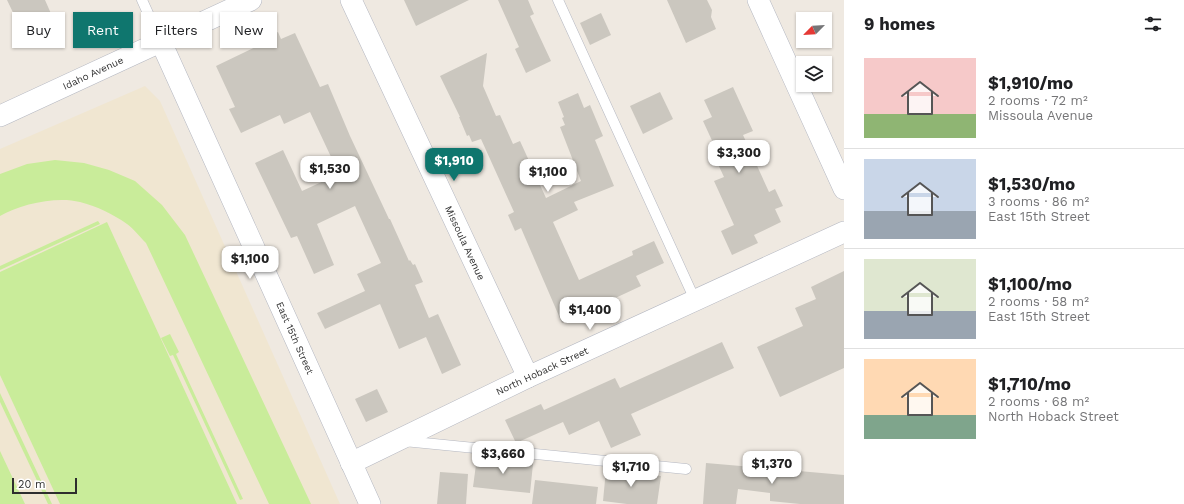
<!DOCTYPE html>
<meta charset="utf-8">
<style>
body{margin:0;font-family:"Work Sans",sans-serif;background:#f6f6f6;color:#202124;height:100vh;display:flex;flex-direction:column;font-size:15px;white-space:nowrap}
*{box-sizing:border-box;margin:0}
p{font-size:13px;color:#757577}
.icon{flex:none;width:22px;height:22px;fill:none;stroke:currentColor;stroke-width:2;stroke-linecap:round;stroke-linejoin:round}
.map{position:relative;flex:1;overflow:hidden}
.side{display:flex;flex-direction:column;background:#fff;width:340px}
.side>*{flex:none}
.hud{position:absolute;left:12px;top:12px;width:380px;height:36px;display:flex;gap:8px}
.needle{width:26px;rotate:246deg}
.tools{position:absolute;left:796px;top:12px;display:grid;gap:8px}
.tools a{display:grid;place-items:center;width:36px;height:36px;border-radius:0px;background:#fff;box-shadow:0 1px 3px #0004;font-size:20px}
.scale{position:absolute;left:12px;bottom:10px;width:65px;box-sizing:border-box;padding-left:4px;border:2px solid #2e2e2e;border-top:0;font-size:11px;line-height:14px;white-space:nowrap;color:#2e2e2e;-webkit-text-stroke:3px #fff;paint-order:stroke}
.price{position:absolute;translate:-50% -34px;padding:0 9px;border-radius:8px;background:#fff;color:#222;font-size:13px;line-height:26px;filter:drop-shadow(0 1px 2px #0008)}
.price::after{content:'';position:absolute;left:50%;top:24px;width:12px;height:9px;margin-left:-6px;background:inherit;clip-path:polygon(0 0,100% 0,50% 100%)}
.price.current{background:#0f766e;color:#fff}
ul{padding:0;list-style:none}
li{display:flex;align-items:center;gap:12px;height:100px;padding:0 20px}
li+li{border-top:1px solid #e0e0e0}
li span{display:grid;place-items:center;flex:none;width:112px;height:80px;border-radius:0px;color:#555}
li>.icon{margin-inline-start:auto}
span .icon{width:48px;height:48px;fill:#fffc;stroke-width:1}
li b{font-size:17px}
h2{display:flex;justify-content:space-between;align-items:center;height:48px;padding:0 20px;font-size:17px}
.pill{padding:0 14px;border-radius:0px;background:#fff;box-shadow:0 1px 3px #0004;font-size:14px;line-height:36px}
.pill.current{background:#0f766e;color:#fff}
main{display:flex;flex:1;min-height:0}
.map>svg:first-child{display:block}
.education{fill:#f0e6d1}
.pitch{fill:#c9ec9a}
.building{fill:#cbc7bf}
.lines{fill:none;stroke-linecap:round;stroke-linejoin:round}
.service-casing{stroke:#b4b7c1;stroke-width:11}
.minor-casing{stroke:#b4b7c1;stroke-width:22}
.service{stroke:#fff;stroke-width:10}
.minor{stroke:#fff;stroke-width:21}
.labels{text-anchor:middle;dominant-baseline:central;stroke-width:3.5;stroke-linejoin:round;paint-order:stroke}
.street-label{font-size:10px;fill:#2e2e2e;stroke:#fff}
</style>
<main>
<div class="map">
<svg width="844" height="504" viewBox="0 0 844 504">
<rect width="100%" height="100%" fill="#efe9e1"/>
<!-- education -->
<path class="education" d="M145,86l15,15 180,403h-340v-355z"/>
<!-- pitch -->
<g class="pitch">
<path d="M55,160l29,3 25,7 26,11 27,24 23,30 126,269h-42l-123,-261c-6,-6 -12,-14 -19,-19 -14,-10 -31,-18 -47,-22 -23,-6 -60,2 -80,14v-42l27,-10z"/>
<path d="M98,221l2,3 -100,46v-4z"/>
<path d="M107,222l130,282h-177l-60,-129v-103z"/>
<path d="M170,334l9,18 -3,2 67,145 -3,1 -67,-145 -3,1 -9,-18z"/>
<path d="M0,393l52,111h-4l-48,-102z"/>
<path d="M0,451l25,53h-25z"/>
</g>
<!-- building -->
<g class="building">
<path d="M7,0h38l15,34 -24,11 -11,-23 -6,3z"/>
<path d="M404,0h65l-53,26z"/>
<path d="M498,0h30l6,14 -4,2 21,45 -25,12 -11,-24 4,-2z"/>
<path d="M667,0h40l5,10 -1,7 5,12 -30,14z"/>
<path d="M601,13l10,22 -21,10 -10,-22z"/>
<path d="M278,32l3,7 14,-6 25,54 8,-3 22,52 32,68 7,15h1l19,42 1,-1 3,5 2,-1 8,18 -8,3 14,33 9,-4 23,51 -19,9 -16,-37 -27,12 -19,-45 -55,25 -8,-16 48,-22 -8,-17 24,-11 -26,-57 -38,18 17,41 -20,9 -17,-38 -6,2 -36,-75 28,-13 19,41 37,-17 -29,-62 -26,12 -4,-9 -39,18 -12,-24 6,-2 -19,-41 48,-23 -2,-4z"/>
<path d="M487,53l-4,33 13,30 4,-1 13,29 7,-3 26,57 35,-17 -21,-54 5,-2 -3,-7 2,-1 -6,-15 20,-9 6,15 6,-3 13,31 -8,4 19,46 -40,16 4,8 -25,12 26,58 54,-25 -1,-4 22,-10 10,22 -28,13 5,10 -79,37 -38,-88 -3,-7 -6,3 -7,-16 6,-3 -33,-73 -9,3 -3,-7 -2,1 -8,-19h1l-20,-41z"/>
<path d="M733,87l20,44 -10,4 26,57 6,-3 8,17 -8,3 6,13 -27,13 4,8 -26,12 -11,-24 13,-6 -20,-44 10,-4 -8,-17 4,-2 -17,-37 9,-4 -8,-17z"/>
<path d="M660,92l13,27 -30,15 -13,-28z"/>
<path d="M844,271v97l-64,29 -23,-50 46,-21 -8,-18 21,-9 -5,-12z"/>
<path d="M722,342l12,26 -103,46 10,21 -30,13 -12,-27 -30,14 -6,-13 -47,21 -11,-23 36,-16 3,6 71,-32 5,10z"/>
<path d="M377,389l11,23 -22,10 -11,-23z"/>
<path d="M477,457l56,7 -3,29 -57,-6z"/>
<path d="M706,463l138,12v29h-44l-30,-3v-8l-32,-4 -2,15h-33z"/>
<path d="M606,470l55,6 -4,28h-30l-24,-3z"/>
<path d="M440,472l28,2 -2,30h-29z"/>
<path d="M535,480l63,7 -2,17h-64z"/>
</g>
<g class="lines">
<!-- service casing -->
<g class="service-casing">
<g id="service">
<path d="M142,0l19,42"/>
<path d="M558,0l137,300"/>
<path d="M404,441l282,28"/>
</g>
</g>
<!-- minor casing -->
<g class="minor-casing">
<g id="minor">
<path d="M351,0l177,377"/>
<path d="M758,0l86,189"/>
<path d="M161,42l209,462"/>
<path d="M0,116l251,-116"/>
<path d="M351,463l177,-86 316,-145"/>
</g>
</g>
<!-- service -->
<use href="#service" class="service"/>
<!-- minor -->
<use href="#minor" class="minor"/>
</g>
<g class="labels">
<!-- street labels -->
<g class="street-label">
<text transform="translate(93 73) rotate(-25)">Idaho Avenue</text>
<text transform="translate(465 243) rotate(65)">Missoula Avenue</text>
<text transform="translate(295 338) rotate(66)">East 15th Street</text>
<text transform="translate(542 371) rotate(-25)">North Hoback Street</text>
</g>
</g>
</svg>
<div class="tools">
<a><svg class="needle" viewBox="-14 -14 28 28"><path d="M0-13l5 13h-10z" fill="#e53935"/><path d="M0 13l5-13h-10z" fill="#757577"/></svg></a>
<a><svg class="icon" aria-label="layers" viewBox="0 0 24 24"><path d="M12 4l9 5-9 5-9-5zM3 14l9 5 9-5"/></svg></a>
</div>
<div class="scale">20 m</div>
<b class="price" style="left:739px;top:174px">$3,300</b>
<b class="price current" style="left:454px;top:182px">$1,910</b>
<b class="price" style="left:330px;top:190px">$1,530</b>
<b class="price" style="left:548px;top:193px">$1,100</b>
<b class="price" style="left:250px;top:280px">$1,100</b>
<b class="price" style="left:590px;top:331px">$1,400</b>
<b class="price" style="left:503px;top:475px">$3,660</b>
<b class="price" style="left:772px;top:485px">$1,370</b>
<b class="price" style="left:631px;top:488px">$1,710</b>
<div class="hud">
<a class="pill">Buy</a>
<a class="pill current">Rent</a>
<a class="pill">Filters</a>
<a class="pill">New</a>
</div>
</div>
<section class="side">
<h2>9 homes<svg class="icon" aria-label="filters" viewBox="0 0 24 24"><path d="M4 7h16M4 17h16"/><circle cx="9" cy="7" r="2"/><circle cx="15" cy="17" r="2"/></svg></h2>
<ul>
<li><span style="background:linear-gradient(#f6c9c9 70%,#8fb573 0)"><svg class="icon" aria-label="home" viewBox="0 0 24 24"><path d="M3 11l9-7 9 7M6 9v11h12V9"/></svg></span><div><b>$1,910/mo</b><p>2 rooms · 72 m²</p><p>Missoula Avenue</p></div></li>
<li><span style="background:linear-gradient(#c9d6e8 65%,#9aa5b1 0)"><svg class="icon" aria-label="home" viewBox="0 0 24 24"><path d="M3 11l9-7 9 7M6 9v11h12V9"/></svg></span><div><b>$1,530/mo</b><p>3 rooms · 86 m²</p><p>East 15th Street</p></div></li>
<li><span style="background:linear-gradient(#dfe7d0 65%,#9aa5b1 0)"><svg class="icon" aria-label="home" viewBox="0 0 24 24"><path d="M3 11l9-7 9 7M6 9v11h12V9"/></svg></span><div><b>$1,100/mo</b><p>2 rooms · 58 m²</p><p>East 15th Street</p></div></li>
<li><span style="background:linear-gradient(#ffd9b3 70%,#7fa58c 0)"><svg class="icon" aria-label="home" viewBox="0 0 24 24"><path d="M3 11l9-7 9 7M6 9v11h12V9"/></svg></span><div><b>$1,710/mo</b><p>2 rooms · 68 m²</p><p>North Hoback Street</p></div></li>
</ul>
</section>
</main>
